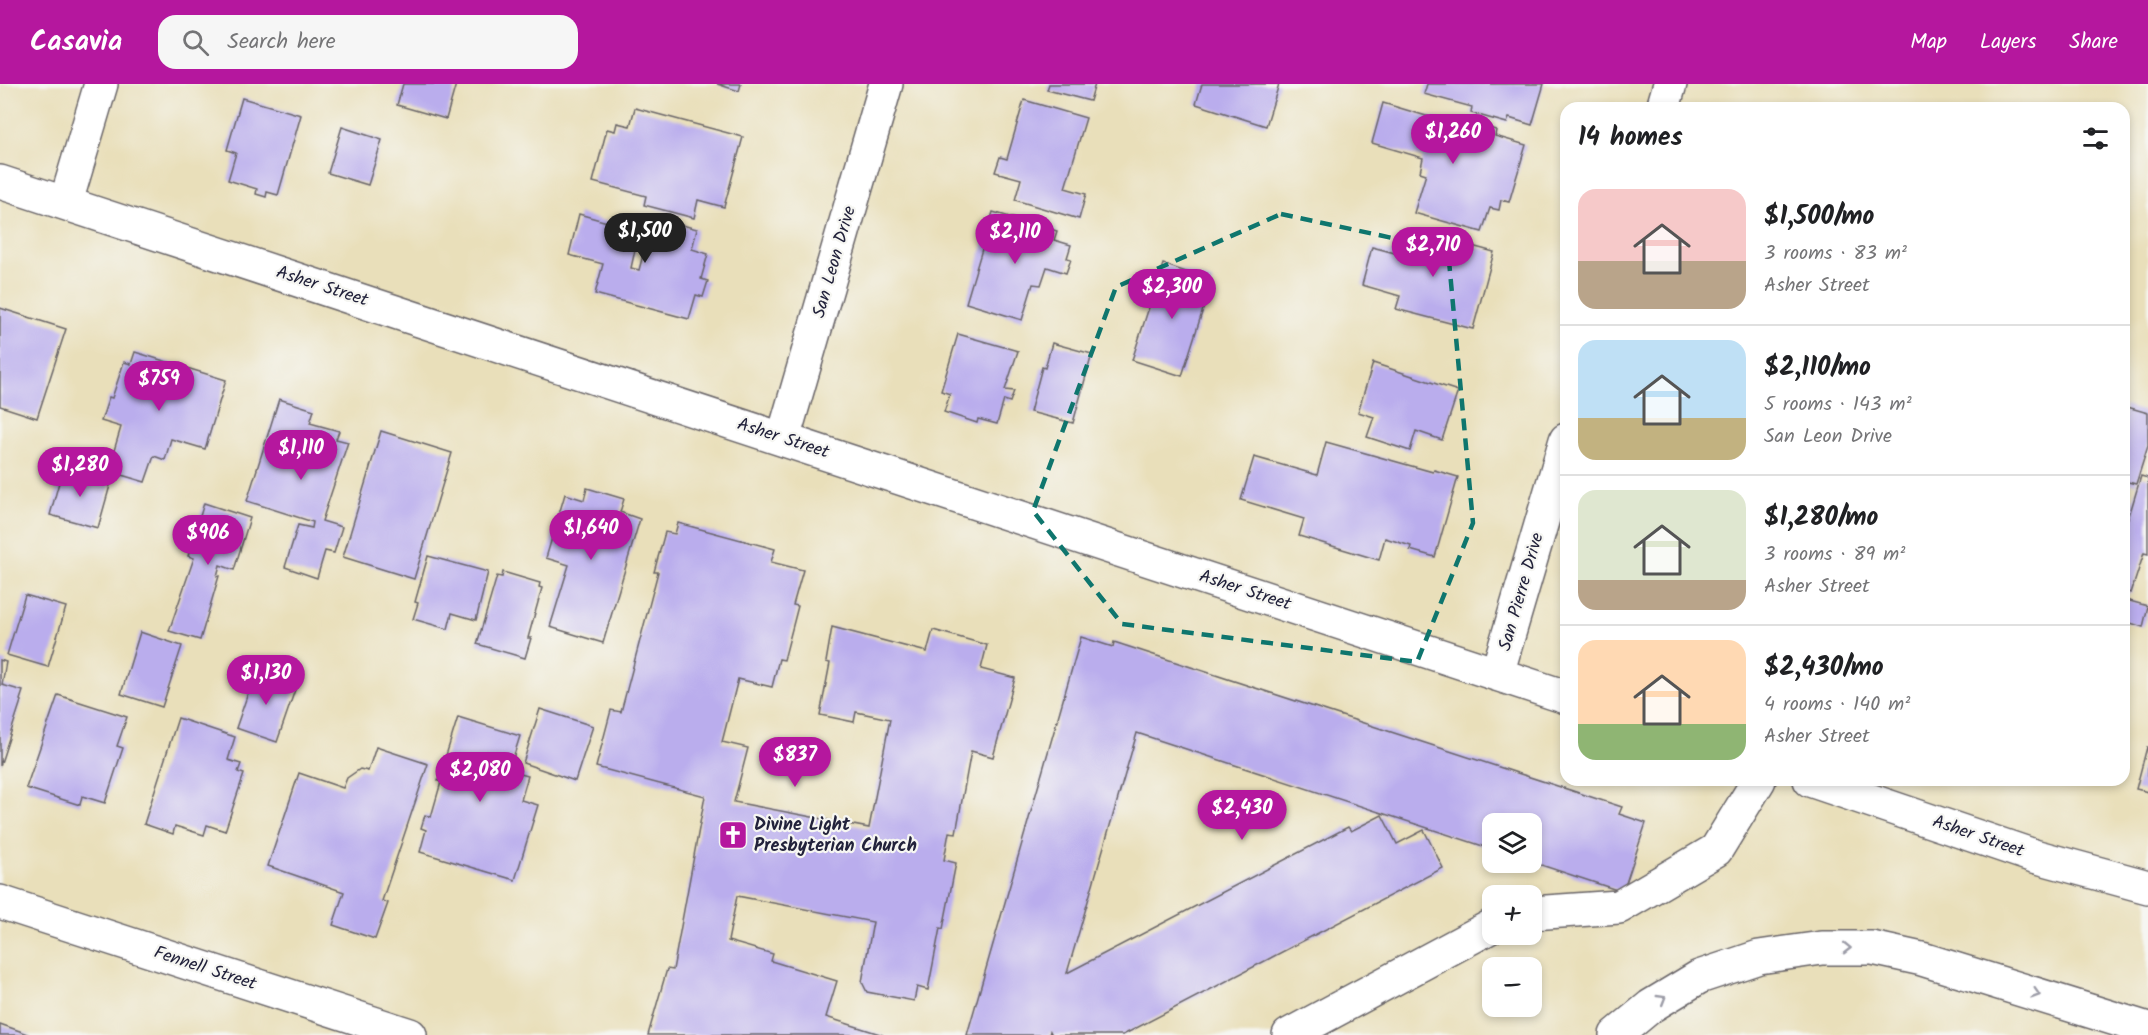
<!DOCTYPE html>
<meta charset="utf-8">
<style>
body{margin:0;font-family:Kalam,sans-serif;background:#f6f6f6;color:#202124;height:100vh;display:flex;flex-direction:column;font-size:22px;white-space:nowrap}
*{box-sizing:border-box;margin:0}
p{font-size:20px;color:#757577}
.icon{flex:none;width:33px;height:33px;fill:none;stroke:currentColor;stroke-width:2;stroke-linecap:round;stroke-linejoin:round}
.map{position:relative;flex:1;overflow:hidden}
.drawer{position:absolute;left:1560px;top:18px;width:570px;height:684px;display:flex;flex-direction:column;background:#fff;border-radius:18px;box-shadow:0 3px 9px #0003}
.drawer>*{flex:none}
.tools{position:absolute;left:1482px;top:729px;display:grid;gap:12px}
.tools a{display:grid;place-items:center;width:60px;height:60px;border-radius:12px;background:#fff;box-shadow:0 3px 9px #0003;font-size:30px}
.price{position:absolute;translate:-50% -51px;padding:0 14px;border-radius:21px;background:#b5179e;color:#fff;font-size:20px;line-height:39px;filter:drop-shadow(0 2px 3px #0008)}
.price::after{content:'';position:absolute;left:50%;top:36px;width:18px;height:14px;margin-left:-9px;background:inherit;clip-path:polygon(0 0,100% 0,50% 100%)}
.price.current{background:#222;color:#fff}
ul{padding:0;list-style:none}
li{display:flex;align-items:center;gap:18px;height:150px;padding:0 18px}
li+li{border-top:2px solid #e0e0e0}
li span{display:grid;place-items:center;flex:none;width:168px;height:120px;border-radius:18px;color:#555}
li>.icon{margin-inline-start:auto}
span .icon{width:72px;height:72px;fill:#fffc;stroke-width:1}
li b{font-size:26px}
h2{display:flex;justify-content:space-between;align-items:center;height:72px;padding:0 18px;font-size:26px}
header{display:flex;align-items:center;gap:36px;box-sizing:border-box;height:84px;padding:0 30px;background:#b5179e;color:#fff}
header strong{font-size:28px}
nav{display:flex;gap:33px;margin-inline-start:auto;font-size:21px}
.search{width:420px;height:54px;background:#f6f6f6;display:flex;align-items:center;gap:15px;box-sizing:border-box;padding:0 21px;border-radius:18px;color:#757577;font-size:22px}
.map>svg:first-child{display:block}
.building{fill:#baaded}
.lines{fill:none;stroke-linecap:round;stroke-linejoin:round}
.minor-casing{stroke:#686467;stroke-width:36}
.highway-casing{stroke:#686467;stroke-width:36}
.minor{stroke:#fff;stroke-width:33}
.highway{stroke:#fff;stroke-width:33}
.oneway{stroke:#9c9ca7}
.marked{fill:none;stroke:#0f766e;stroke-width:4.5;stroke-dasharray:12 8;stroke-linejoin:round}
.labels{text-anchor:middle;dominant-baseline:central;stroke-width:4.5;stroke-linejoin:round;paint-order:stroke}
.street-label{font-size:18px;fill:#22223b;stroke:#f6f6f2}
.poi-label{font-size:18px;font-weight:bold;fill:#22223b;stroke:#f6f6f2;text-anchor:start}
</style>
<header>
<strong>Casavia</strong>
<div class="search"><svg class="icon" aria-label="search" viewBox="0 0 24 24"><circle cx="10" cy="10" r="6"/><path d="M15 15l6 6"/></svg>Search here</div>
<nav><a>Map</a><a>Layers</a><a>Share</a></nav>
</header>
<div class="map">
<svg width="2148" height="951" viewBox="0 0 2148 951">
<rect width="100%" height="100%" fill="#f6f6f2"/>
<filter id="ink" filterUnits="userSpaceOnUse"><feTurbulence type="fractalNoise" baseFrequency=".0167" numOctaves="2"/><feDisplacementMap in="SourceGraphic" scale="12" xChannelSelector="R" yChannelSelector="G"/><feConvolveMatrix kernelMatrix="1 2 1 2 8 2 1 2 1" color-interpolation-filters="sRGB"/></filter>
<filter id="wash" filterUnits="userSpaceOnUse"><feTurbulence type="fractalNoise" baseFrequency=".008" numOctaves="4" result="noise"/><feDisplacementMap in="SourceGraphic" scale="24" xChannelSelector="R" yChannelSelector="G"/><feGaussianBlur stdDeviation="1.35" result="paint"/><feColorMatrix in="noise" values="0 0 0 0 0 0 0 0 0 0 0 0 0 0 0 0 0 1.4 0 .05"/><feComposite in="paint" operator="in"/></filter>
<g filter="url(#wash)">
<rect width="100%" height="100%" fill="#e9dfba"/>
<g id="blocks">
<!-- building -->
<g class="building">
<path d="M403,0h53l-10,35 -49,-14z"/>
<path d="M717,0h24l-2,7z"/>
<path d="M1049,0h46l-5,17 -43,-11z"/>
<path d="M1202,0h77l-13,42 -70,-22z"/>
<path d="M1427,0h117l-12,41 -23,-7 -2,5 -36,-10 1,-6 -48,-13z"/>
<path d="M242,14l59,17 -23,80 -11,-3 -1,5 -10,-3 1,-5 -29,-9 8,-27 -9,-3z"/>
<path d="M1024,16l62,18 -21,70 21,6 -7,25 -64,-19 6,-21 -26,-7 5,-15 7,2z"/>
<path d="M1383,19l100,30 2,-6 11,3 -1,6 31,9 -17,57 -8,-2 -2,10 -9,-2 -8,24 -68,-19 12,-39 -6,-2 3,-14 -51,-15z"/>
<path d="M635,24l108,29 -19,70 -26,-7 -4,18 -50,-13 2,-9 -53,-14 14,-53 8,2 2,-8 13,3z"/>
<path d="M342,43l40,13 -14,45 -40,-12z"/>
<path d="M993,128l64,19 -3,9 17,5 -4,13 4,1 -5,14 -19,-6 -6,18 -8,-1 -11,36 -56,-17z"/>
<path d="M579,130l53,15 -5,19 8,2 -4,18 8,2 14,-53 44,12 -5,20 16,5 -7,25 7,2 -5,16 -7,-2 -7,24 -94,-25 8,-30 -34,-9z"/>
<path d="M1417,147l77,21 -21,77 -77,-20 4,-13 -38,-11 10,-38 38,10z"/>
<path d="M1163,180l49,17 -30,95 -50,-16z"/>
<path d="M0,224l66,21 -29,89 -37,-12z"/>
<path d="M958,250l60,17 -13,39 9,1 -4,11 -6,-2 -7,24 -19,-5 -1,4 -33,-11 6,-18 -9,-3z"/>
<path d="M1052,259l40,11 -19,69 -43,-11 12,-45 3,1z"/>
<path d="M135,268l91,28 -21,69 -34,-10 -6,21 -11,-4 -9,26 -37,-11 13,-44 -20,-6 8,-24 3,1 12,-36 7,2z"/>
<path d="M1373,279l85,28 -16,49 -26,-9 -6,20 -43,-14 7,-20 -16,-5z"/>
<path d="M279,315l35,11 -4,13 29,8 -3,8 12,3 -26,79 20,6 -8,26 -9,-2 -8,27 -32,-11 13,-42 14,3 1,-6 -66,-21z"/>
<path d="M2124,322l24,7v33l-12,38 -12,-3z"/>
<path d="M381,347l71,22 -38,126 -71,-22z"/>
<path d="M1326,358l107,30 1,-2 24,7 -23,80 -25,-7 1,-4 -26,-8 -6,22 -80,-24 5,-17 -63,-19 13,-43 63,18z"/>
<path d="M63,384l48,14 -13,46 -48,-13z"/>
<path d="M2141,392l7,2v76l-4,-1 -13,40 -3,-1 -2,8 22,6 -5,21 -19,-6v-88z"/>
<path d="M587,404l37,11 -4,13 20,7 -37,124 -53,-16 19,-62 -23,-7 19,-64 19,6z"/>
<path d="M204,419l46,15 -16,52 -14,-5 -3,11h2l-19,64 -31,-9 25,-73 -6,-2z"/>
<path d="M678,439l97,26 -4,13 32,8 -10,35 5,1 -14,54 -5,-1 -7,28 -34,-8 -16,63 26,6 -14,54 135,26 21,-109 -34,-7 -2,10 -34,-7 10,-52 -4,-1 6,-35 95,25 6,-22 54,15 -6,24 34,9 -22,79 -22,-6 -15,82 -7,-1 -5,28 12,3 -13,66 -3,-1 -12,62 -11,-3 -3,14 -47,-9 -5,-10 11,-60 -136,-26 -9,45 45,13 -2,7 66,20 -11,36 57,18h-235l19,-66 6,1 32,-174 -109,-29 15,-57 10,2 37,-140h-4l11,-40 10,2z"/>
<path d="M428,472l60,16 -12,48 -24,-7 -4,16 -35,-10 5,-16 -3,-1z"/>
<path d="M503,488l37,11 -1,4 3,1 -14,50h3l-6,20 -48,-14 20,-68 5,1z"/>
<path d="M25,511l41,12 -18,60 -41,-12z"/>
<path d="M140,548l42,14 -20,61 -41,-13z"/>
<path d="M1081,553l32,10 1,-5 508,165 -3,7 27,9 -23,69 -91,-30v-38h-40v25l-355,-116 -70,240 281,-146 3,4 31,-16 15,29 27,-14 19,38 -320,167h-71l-2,-4 -1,4h-82z"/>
<path d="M0,576l6,2 -4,23 21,6 -3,9 1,1 -21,65z"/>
<path d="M256,586l41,14 -20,58 -41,-14z"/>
<path d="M58,611l69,22 -10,29 6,2 -18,55 -23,-7 -2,9 -54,-17z"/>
<path d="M540,625l53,17 -18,55 -52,-18z"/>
<path d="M458,633l62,19 -11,35 19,5 -7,24 17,5 -23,75 -95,-28 6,-22 -5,-2 4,-13 6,2 10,-35 -3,-1z"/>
<path d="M178,634l57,19 -7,23 13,4 -3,8 6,2 -19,57 -18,-6 -3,10 -29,-9 -2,8 -29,-10z"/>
<path d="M376,663l52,17 -46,137 6,2 -13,36 -42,-14 11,-33 -76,-26 31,-93 44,15 4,-10 13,-9 8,2z"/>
<path d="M2147,663h1v45l-12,-3z"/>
<path d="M0,940l31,11h-31z"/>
</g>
</g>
</g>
<g filter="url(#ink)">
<use href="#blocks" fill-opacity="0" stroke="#686467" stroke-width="1.5"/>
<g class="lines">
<!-- minor casing -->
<g class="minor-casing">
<g id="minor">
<path d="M1663,24l7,-24"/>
<path d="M0,98l1566,515"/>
<path d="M66,118l35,-118"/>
<path d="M783,355l103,-355"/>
<path d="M1497,590l69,-234"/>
<path d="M1810,696l224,76 114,31"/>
<path d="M0,818l410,133"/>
<path d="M1532,829l87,-6 97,-57 43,-70"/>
<path d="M1289,951l203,-109"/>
</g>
</g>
<!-- highway casing -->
<g class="highway-casing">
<path id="highway" d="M1616,951l35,-29 48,-29 60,-20 63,-9h50l50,11 226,70"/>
</g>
<!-- minor -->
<use href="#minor" class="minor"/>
<!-- highway -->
<use href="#highway" class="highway"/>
</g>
<!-- one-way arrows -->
<defs><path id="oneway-chevron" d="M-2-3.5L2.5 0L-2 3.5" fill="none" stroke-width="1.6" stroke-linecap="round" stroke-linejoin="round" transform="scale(1.5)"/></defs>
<g class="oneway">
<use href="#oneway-chevron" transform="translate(1847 864) rotate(1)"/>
<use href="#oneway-chevron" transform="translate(2036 910) rotate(17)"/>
<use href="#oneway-chevron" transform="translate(1662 915) rotate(-31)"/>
</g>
</g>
<!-- marked area -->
<path class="marked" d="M1281,130l167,36 25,273 -56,139 -295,-38 -89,-113 83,-224z"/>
<!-- icons -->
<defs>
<g id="church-square" transform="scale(1.5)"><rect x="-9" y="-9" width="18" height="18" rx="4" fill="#b5179e" stroke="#f6f6f2"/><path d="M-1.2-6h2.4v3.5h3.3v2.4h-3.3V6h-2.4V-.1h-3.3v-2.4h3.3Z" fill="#fff"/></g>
</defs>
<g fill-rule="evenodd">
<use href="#church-square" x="733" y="751"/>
</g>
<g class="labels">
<!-- street labels -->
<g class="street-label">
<text transform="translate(835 178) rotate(-74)">San Leon Drive</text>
<text transform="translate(322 203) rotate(18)">Asher Street</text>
<text transform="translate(783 355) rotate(18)">Asher Street</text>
<text transform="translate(1245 507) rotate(18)">Asher Street</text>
<text transform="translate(1522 508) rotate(-74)">San Pierre Drive</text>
<text transform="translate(1978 753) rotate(19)">Asher Street</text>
<text transform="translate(205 885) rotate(18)">Fennell Street</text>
</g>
<!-- poi labels -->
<g class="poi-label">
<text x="754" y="741">Divine Light<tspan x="754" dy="21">Presbyterian Church</tspan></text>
</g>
</g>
</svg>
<div class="tools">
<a><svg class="icon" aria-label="layers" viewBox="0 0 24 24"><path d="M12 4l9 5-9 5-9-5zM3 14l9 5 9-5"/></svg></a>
<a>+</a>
<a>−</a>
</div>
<b class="price" style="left:1453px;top:81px">$1,260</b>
<b class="price current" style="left:645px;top:180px">$1,500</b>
<b class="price" style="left:1015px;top:181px">$2,110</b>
<b class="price" style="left:1433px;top:194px">$2,710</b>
<b class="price" style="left:1172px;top:236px">$2,300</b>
<b class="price" style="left:159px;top:328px">$759</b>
<b class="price" style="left:301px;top:397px">$1,110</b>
<b class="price" style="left:80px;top:414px">$1,280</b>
<b class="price" style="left:591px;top:477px">$1,640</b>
<b class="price" style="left:208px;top:482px">$906</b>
<b class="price" style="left:266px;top:622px">$1,130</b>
<b class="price" style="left:795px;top:704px">$837</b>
<b class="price" style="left:480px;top:719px">$2,080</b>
<b class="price" style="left:1242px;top:757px">$2,430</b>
<section class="drawer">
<h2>14 homes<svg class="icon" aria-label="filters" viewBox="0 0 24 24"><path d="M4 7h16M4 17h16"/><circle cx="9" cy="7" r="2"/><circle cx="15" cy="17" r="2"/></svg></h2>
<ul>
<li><span style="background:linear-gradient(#f6c9c9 60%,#b9a48a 0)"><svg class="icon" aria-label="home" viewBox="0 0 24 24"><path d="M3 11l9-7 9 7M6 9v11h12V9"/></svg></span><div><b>$1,500/mo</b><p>3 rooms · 83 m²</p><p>Asher Street</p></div></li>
<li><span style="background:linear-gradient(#bfe0f5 65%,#c2b280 0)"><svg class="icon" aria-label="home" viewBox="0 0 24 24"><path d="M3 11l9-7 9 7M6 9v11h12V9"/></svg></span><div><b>$2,110/mo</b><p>5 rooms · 143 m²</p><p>San Leon Drive</p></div></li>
<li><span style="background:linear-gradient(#dfe7d0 75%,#b9a48a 0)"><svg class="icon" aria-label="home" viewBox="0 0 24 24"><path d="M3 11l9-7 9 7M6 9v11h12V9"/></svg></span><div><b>$1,280/mo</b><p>3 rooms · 89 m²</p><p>Asher Street</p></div></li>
<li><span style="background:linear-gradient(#ffd9b3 70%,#8fb573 0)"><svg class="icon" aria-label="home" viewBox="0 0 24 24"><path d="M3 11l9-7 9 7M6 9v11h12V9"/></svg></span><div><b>$2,430/mo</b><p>4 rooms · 140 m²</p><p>Asher Street</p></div></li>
</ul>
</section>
</div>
